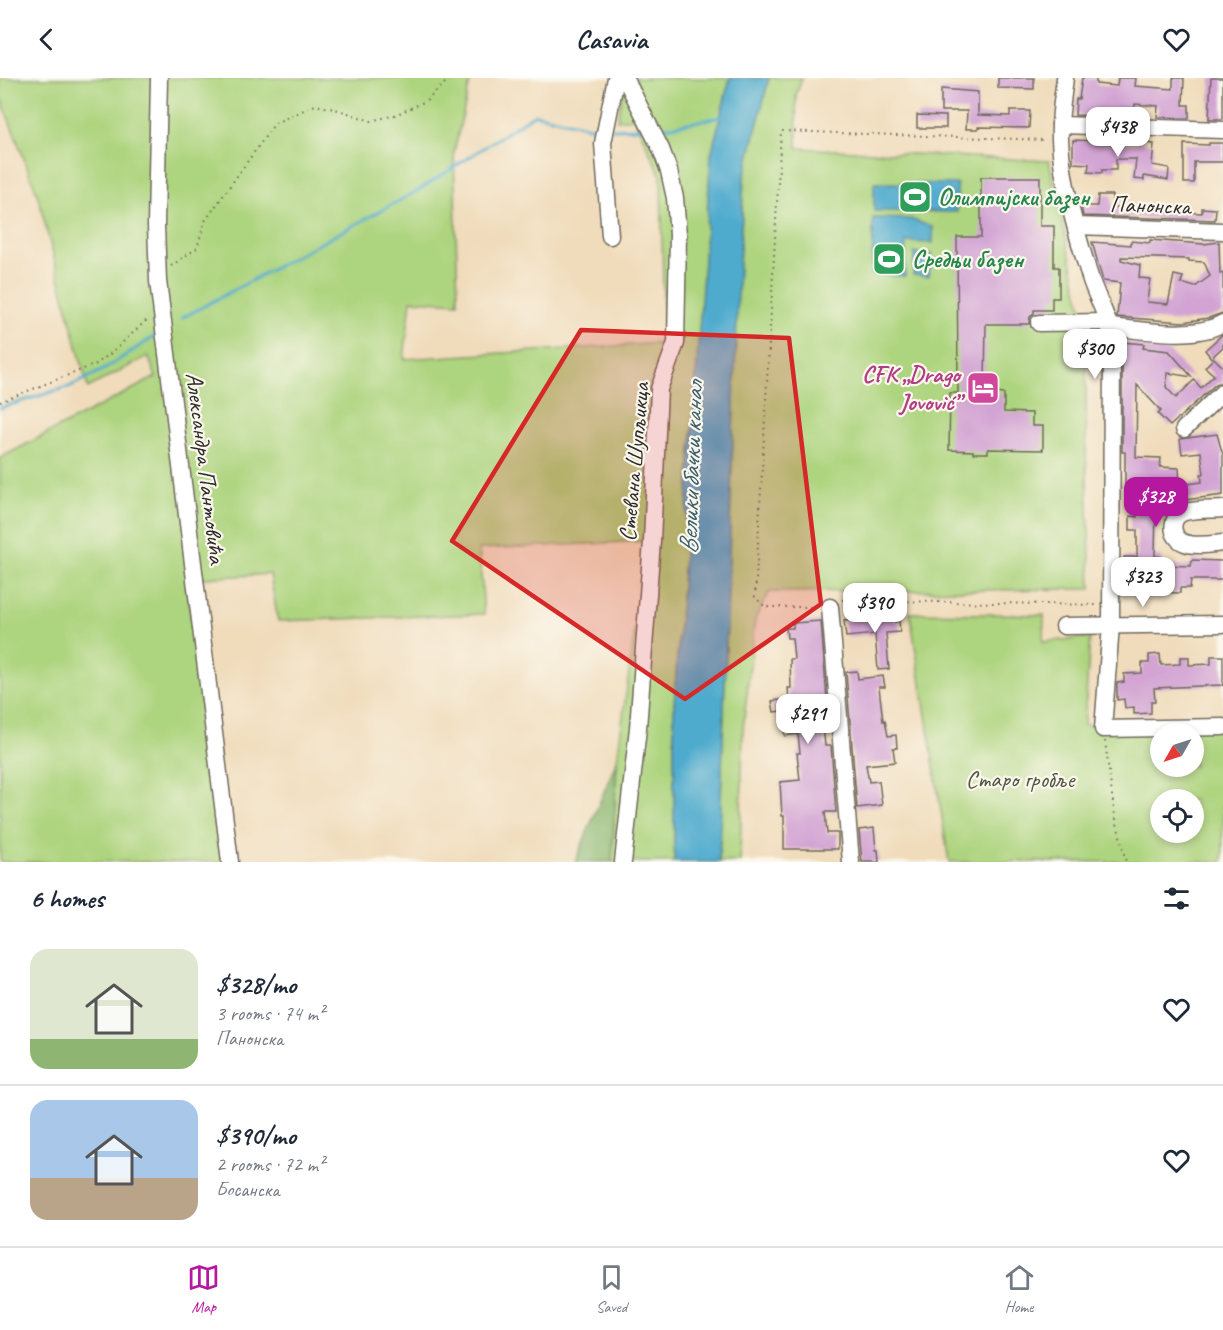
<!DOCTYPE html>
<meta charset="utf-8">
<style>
body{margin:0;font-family:Caveat,sans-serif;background:#f2f2f3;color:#1f2937;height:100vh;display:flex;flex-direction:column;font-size:22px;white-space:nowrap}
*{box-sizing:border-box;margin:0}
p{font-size:20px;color:#747a83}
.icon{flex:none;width:33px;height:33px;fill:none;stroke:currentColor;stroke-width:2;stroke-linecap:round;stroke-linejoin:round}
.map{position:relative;height:784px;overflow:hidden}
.details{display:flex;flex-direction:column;background:#fff;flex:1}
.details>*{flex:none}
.needle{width:39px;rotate:231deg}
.fabs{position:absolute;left:1150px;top:645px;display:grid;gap:12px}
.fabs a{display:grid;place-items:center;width:54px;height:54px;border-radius:50%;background:#fff;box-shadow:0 3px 9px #0003;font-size:30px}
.price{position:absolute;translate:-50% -51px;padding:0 14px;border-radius:12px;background:#fff;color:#222;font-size:20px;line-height:39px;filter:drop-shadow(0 2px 3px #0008)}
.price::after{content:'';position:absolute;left:50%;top:36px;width:18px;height:14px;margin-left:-9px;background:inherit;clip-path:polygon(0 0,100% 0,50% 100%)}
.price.on{background:#b5179e;color:#fff}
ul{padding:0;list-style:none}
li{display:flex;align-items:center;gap:18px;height:150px;padding:0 30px}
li+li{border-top:2px solid #e0e1e3}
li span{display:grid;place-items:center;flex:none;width:168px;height:120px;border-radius:18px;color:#555}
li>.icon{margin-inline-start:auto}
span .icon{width:72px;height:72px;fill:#fffc;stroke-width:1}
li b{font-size:26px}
h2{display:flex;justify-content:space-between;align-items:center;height:72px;padding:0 30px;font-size:26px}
header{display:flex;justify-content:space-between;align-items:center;height:78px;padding:0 30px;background:#fff;font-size:27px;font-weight:800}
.dock{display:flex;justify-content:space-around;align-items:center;height:84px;border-top:2px solid #e0e1e3;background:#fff;font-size:16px;color:#747a83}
.dock a{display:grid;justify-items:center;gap:3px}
.dock .on{color:#b5179e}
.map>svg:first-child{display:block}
.green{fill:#add47e;stroke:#6c8054;stroke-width:1.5;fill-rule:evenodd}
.forest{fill:#8ab66d;stroke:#5a704c;stroke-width:1.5}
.water{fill:#50abce;stroke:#3e6b7c;stroke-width:1.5}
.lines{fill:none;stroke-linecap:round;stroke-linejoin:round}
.stream{stroke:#50abce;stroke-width:3}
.building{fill:#d2a3d3;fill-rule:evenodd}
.minor-casing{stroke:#70695d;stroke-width:19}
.path{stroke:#70695d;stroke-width:2;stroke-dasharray:1.5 4.5;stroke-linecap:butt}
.minor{stroke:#fff;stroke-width:16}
.marked{fill:#d62828;fill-opacity:0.2;stroke:#d62828;stroke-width:4.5;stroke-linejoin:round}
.labels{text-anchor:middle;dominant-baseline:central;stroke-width:4.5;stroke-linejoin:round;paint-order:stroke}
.leisure-label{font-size:24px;font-weight:bold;fill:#27864d;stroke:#fbf7ec;text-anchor:start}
.street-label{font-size:24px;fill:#2b2b2b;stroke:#fbf7ec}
.hotel-label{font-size:24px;font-weight:bold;fill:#b23c85;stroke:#fbf7ec;text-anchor:end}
.park-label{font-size:24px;fill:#4c5540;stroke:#fbf7ec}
.water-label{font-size:26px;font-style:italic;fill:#3a5e6c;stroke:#fbf7ec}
</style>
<header><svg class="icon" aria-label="back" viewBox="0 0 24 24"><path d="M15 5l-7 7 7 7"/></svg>Casavia<svg class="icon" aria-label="heart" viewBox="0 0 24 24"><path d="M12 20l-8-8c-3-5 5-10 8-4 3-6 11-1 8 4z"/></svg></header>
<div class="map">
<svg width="1223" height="784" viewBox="0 0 1223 784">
<rect width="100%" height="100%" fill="#fbf7ec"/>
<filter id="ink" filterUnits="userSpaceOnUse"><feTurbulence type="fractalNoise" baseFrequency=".0167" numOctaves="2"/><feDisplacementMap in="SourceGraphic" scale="12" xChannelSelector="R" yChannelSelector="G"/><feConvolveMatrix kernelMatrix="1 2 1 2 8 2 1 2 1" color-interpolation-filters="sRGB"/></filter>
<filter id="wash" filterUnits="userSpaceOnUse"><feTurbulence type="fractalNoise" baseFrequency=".008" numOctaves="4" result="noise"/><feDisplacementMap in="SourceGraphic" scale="24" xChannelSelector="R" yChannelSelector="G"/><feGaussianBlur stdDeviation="1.35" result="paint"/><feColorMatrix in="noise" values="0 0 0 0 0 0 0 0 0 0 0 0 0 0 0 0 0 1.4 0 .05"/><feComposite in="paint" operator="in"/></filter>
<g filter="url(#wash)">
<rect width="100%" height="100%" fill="#f0dcbb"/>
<!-- green -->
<g class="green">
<path d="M0,0h471l-17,74 4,151 -47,-3 -7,59 260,-16 -3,-167 -27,-58 -17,2 8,-42h105l-19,77 -37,550v157h-62l5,-102 30,-219 -168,8 5,65 -206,7 -8,-47 -84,5 36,283h-222v-404l156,-81 -8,-21 -60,32 -51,-195 -37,-97z"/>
<path d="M769,0h33l-6,17 1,53 252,13 37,167v123l5,138 -322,3 -14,27 -12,110 -3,133h-21l19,-580 6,-104z"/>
<path d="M910,535l134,2 -1,27 47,-5 -6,88 139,4v133h-274zM1161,656h33v32h-33zM1161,722h33v32h-33z"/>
</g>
<!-- forest -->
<path class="forest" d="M617,682l-5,102h-37z"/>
<!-- water -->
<g class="water">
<path d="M730,0h39l-25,100 -6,104 -19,580h-45v-157l37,-550z"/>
<path d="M874,105l83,1v28l-83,-1z"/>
<path d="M873,140l37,1 23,8v16l-27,-1 -1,34 -33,-1z"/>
<path d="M914,175l17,1 -2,22 -16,-1z"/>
</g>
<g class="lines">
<!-- stream -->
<g class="stream">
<path d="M659,50c22,-3 42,-8 63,-11"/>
<path d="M612,51l31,-1"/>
<path d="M182,240l237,-128 116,-76 63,15"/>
<path d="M0,330l71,-22 34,-17 50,-33"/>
</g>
</g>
<g id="blocks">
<!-- building -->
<g class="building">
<path d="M998,0h36v11l-36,-1z"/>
<path d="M1082,0h14v6l21,2 1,-8h18l-1,8 38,3v-11h11l-1,27h6v13l-32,-1 1,-11 -23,-2 -1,9 -21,-1v4l-38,-1 1,-16h3z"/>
<path d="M1211,0h12v41h-14z"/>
<path d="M941,11l37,3v23l32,1v-5h20l-1,17 -51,-1v2h-12l1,-18h-26z"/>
<path d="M917,37l29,1v12h-29z"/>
<path d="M1073,62l23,1v2l41,1 1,-2 16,2 -2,21 17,3 -1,12 -24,-4v4l-10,-1 2,-20h-20v11h-14v3l-14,-1 1,-8 -16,-1z"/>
<path d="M1209,65h14v19h-29v21h-10v-39l25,1z"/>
<path d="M981,99h59v49h14v41h5v31h-7v12h-18v4l-4,3 -1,7h-43l-1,57h4v4h7l-1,8 9,1v18l28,1v13h11v24l-55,-1v4h-15v-2l-24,-1 1,-57h8l-1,-156h24z"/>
<path d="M1098,117h14v12l38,1 1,-3 15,1v6l36,1v-5l14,1 -1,11 -132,-4 -2,-10h16z"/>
<path d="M1150,162l54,4 15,-2 1,32 3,-1v40l-15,5 -25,4 -66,-5 3,-34 -17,-2 -11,-39 39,3v-4l19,2zM1121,179l68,2v2l15,1 6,14 -15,11 -14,-4 2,-6 -9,-2 -6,29 -21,-2 3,-23 -11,-1 1,-13 -19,-5z"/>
<path d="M1223,256v13l-12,11 -6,-8z"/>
<path d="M1122,264l22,2 -1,4 26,3 23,26 -24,-4 -2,14 10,11 18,-18 7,8 13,-13 -9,-8 9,-9 9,9v15l-7,2 -46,42 -12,-12 3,-3 -24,-26 -1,72 25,1 -1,9 19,1 1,17 22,-3 -1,-8h3l-3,-22 -19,2 -2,-15 37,-5 6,21v40l-38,5 -6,3 -23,2 -1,51 7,1v8l29,1 1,-6 31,1v19h-32l-1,8h-10v5l-31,-1v-14h-11v-8l-15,-1 1,-12h13v-27h-7v-14l7,1v-27l-12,-1v-37h-3z"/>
<path d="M894,538l1,6 4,-1 1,11 -14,1 3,36 -11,1 -3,-36 -29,3 -2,-16z"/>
<path d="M821,543l7,93 -6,1 3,31h6l5,66h-11l2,21h11v16h-54v-33h-2l-2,-34 20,-2 -3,-27h3l-2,-19 -13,2 -4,-25 -7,1 -2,-11 17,-2 -1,-11h3l-1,-29h4l-2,-21h-5l-1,-10h7v-5z"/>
<path d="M1160,576l1,11 19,-1v-7h9v8l22,-1v-8h12v29l-69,3 1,14h-4v11l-17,1v-7l-9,1 -1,-9 -7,1v-17l7,-1v-8l18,-1v-10h7v-8z"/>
<path d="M857,593l1,8 25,-3 2,11h-6l4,34 2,-1 3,16 8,-1 1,13h-4l2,14 -29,3 3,17 10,-1 3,24 -25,3 -11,-136z"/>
<path d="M874,750l2,22h2l1,12h-17l-3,-32z"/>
</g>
</g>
</g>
<g filter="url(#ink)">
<use href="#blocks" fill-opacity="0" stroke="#70695d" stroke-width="1.5"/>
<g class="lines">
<!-- minor casing -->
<g class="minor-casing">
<g id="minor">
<path d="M159,0l-3,147 2,56 72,581"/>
<path d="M1065,0c-2,15 -4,30 -5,46 -2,46 16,108 30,153 6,20 18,38 22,60l-1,288 -8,104 120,-2"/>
<path d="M1060,47l163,5"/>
<path d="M1076,148l147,5"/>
<path d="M610,158l-7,-93 13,-65"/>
<path d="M1039,245l69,-1"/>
<path d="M1110,249c33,3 84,13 113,-4"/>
<path d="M1184,351l39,-37"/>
<path d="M1223,431c-12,1 -26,0 -38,3 -16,4 -15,26 0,31 11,4 27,1 38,0"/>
<path d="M830,529l21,255"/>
<path d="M1064,548l159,-2"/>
<path d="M623,784l15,-134 14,-187 7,-152 17,-46 2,-108 -3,-37 -6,-27 -8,-22 -36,-71"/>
</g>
</g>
<!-- path -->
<g class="path">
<path d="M171,188l26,-18 8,-27 70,-98 40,-18 24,5 32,11 24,-6 31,-14 20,-19 1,-4"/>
<path d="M0,324l96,-38 14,-10 38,-35"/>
<path d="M842,522l255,5"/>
<path d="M817,529h-52l-10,-10 26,-466 264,9"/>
<path d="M1105,663l9,69 12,52"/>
</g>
<!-- minor -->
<use href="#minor" class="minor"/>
</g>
</g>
<!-- marked area -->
<path class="marked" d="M581,252l208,8 32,266 -136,95 -233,-158z"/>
<!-- icons -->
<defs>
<g id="stadium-square" transform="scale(1.725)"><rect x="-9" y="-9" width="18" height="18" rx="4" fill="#2e9e5b" stroke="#fbf7ec"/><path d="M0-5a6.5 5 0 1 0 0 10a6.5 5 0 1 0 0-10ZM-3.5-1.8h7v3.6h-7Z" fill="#fff"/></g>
<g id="hotel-square" transform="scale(1.725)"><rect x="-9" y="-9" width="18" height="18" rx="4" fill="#d1479c" stroke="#fbf7ec"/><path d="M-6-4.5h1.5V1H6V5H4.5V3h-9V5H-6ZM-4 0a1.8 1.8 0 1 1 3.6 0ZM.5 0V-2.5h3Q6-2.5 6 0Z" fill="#fff"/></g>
</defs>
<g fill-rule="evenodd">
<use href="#stadium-square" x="915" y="119"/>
<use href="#stadium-square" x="889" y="181"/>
<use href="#hotel-square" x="983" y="310"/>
</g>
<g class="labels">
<!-- leisure labels -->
<g class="leisure-label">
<text x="938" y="119">Олимпијски базен</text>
<text x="912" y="181">Средњи базен</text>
</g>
<!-- street labels -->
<g class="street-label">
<text transform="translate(1150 127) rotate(2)">Панонска</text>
<text transform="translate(634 384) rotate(-85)">Стевана Шупљикца</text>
<text transform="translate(206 390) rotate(83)">Александра Пантовића</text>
</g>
<!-- hotel labels -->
<g class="hotel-label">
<text x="960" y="296">CFK „Drago<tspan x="960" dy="28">Jovović”</tspan></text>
</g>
<!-- park labels -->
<g class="park-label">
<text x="1020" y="701">Старо гробље</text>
</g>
<!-- water labels -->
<g class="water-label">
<text transform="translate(691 390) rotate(-88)">Велики бачки канал</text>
</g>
</g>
</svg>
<div class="fabs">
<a><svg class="needle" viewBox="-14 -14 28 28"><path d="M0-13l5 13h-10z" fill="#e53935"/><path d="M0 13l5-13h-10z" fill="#747a83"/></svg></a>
<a><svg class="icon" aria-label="locate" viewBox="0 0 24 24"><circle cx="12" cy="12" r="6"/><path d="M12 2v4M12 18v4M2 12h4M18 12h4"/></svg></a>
</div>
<b class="price" style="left:1118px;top:80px">$438</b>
<b class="price" style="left:1095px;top:302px">$300</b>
<b class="price on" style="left:1156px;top:450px">$328</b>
<b class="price" style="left:1143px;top:530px">$323</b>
<b class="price" style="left:875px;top:556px">$390</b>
<b class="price" style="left:808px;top:667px">$291</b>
</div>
<section class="details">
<h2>6 homes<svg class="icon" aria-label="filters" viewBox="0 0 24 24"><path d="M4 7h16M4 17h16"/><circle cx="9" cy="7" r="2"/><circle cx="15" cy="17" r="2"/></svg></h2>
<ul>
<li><span style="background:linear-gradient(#dfe7d0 75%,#8fb573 0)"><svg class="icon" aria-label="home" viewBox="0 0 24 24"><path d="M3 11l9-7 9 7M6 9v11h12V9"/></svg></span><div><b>$328/mo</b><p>3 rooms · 74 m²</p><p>Панонска</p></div><svg class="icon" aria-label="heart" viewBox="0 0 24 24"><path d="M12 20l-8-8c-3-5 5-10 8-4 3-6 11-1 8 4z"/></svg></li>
<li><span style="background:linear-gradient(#a9c7e8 65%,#b9a48a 0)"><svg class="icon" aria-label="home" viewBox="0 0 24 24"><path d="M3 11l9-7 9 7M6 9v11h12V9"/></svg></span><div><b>$390/mo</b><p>2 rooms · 72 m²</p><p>Босанска</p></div><svg class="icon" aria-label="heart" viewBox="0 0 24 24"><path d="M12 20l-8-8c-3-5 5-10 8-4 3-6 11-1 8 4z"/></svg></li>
</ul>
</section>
<nav class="dock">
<a class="on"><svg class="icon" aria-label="map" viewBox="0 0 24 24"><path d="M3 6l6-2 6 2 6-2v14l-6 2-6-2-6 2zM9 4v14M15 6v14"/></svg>Map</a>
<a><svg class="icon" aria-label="saved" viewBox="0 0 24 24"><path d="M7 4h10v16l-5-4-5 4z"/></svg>Saved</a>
<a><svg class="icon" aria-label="home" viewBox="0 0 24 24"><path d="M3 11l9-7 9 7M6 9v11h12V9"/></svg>Home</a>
</nav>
